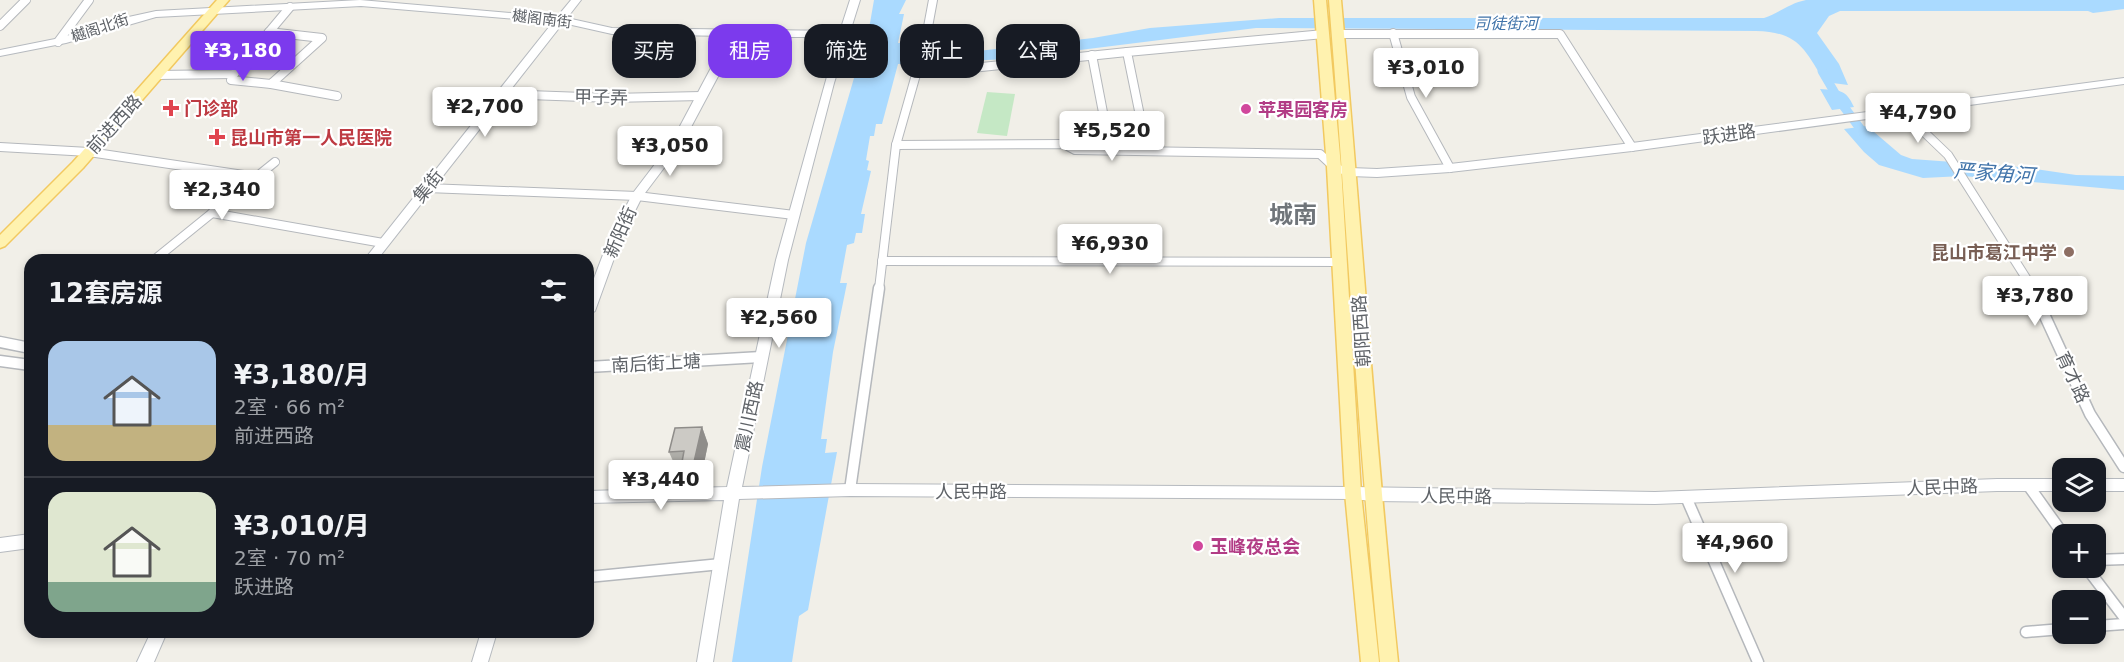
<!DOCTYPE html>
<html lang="zh">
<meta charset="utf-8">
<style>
body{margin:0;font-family:"DejaVu Sans","Noto Sans SC",sans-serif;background:#242831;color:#f1f3f6;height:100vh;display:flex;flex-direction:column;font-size:22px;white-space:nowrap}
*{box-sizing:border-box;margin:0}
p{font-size:20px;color:#9ea1a6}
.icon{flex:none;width:33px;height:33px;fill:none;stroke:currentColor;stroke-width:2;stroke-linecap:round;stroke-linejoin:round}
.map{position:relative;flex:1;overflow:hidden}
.drawer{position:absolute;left:24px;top:254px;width:570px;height:384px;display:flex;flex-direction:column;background:#171b24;border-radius:18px;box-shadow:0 3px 9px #0003}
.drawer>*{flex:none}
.top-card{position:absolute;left:612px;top:24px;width:570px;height:54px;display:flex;gap:12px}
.buttons{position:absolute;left:2052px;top:458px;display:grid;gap:12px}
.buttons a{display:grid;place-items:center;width:54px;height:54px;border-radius:12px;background:#171b24;box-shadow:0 3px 9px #0003;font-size:30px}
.price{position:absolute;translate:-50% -51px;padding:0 14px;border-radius:6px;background:#fff;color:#222;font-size:20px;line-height:39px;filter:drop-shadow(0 2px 3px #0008)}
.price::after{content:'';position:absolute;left:50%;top:36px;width:18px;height:14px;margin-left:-9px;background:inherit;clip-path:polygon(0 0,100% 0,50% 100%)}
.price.selected{background:#7c3aed;color:#fff}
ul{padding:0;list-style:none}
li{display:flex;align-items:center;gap:18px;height:150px;padding:0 24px}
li+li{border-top:2px solid #363941}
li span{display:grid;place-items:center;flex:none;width:168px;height:120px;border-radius:18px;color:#555}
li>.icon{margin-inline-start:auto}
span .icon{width:72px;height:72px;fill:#fffc;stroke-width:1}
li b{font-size:26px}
h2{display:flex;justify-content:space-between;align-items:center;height:72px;padding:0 24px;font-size:26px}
.pill{padding:0 21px;border-radius:18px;background:#171b24;box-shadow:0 3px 9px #0003;font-size:21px;line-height:54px}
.pill.selected{background:#7c3aed;color:#fff}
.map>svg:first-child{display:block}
.green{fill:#c5e8c5}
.water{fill:#aadaff}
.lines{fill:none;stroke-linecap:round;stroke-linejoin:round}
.canal{stroke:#aadaff;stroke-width:9}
.street-far1-casing{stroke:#b5b8bc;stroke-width:10}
.street-casing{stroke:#b5b8bc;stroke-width:13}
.secondary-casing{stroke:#b6babf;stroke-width:2}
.primary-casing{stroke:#f2c960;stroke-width:3}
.street-far1{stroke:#fff;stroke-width:8}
.street{stroke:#fff;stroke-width:10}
.secondary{fill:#fff;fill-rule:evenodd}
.primary{fill:#fff2af;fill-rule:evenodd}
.wall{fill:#afaea9}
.shaded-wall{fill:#8f8d8a}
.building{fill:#cccac5;stroke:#8f8d8a;stroke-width:1.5}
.health-dot{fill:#e0444e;stroke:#fff;stroke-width:2}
.hotel-dot{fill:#d1479c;stroke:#fff;stroke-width:2}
.education-dot{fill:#8d6e63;stroke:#fff;stroke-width:2}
.labels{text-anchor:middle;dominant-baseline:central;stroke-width:4.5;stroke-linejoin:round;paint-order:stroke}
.far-street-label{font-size:15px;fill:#5f6368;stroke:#fff}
.far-water-label{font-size:16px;font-style:italic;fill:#4174aa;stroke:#fff}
.street-label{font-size:18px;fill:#5f6368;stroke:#fff}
.health-label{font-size:18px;font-weight:bold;fill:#be3a42;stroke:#fff;text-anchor:start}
.hotel-label{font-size:18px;font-weight:bold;fill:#b23c85;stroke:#fff;text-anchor:start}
.education-label{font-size:18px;font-weight:bold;fill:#785e54;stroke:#fff;text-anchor:end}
.water-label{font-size:20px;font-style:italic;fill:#4174aa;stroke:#fff}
.district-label{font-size:24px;font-weight:bold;fill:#70757a;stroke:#fff}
</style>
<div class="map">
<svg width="2124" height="662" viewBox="0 0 2124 662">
<rect width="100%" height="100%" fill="#f1efe8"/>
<!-- green -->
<path class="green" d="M987,92l28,2 -8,42 -30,-3z"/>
<!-- water -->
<g class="water">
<path d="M874,0h32l-7,14h5l-6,29h11v5l69,3 115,-13 57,-10 129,-10h485c15,-5 26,-15 42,-18h318v9l-31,4 -5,-2h-248l-11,5 -12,17 22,31 9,21 -23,-3c-21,-33 -26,-50 -69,-51l-500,-3 -247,31 -111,5 -16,60h-6l-2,12h-4l-4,24 3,1 -2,9 4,1 -10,43h4l-3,19h-6l-2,10 -7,2 -7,38h7l-14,69 -12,87h6l-2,14 12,-1 -29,158 -9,6 -7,46h-60l30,-195 44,-224 64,-220z"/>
<path d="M1820,89c20,2 25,-1 34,18l-22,3z"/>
<path d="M1867,126l34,29 11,4 109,8 55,8 48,1v14l-161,-14 -40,2 -44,-13 -15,-13 -20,-23z"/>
</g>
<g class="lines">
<!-- canal -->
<path class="canal" d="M1822,71l17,29 28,38"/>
<!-- street-far1 casing -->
<g class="street-far1-casing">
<g id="street-far1">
<path d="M0,26l26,-26"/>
<path d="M1393,33l18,64 39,71"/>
<path d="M1339,34h221l72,113"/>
<path d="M58,42l31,-42"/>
<path d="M1092,55l18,94"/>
<path d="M962,69l165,-17"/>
<path d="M234,74l-3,6 40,4 51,-46 -53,-6"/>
<path d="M157,75l77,-1 56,-67"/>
<path d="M271,84l66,12"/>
<path d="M501,94l110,4 90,-2"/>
<path d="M1902,111l46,44 85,134"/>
<path d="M896,145l168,-1 11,6 245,4 14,13"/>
<path d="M0,147l89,5 168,25"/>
<path d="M1147,150l-20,-98 197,-18"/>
<path d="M427,188l210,8 157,19"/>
<path d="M212,213l171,30"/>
<path d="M154,260l121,-98"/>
<path d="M882,261l457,1"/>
<path d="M879,289l17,-144 29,-102 8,-43"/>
</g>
</g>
<!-- street casing -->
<g class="street-casing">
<g id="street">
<path d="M2032,288l58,126 34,53"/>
<path d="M0,342l30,6"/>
<path d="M0,361l30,4"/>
<path d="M588,367l173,-10"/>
<path d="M2028,485l35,49"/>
<path d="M850,490l29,-202"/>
<path d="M1686,497l72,165"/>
<path d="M2096,560l28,-1"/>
<path d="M2086,567l38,50"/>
<path d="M588,577l133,-13"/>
<path d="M2096,626l28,-2"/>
<path d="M2026,632l36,-3"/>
</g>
</g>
<!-- secondary casing -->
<g class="secondary-casing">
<g id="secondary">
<path d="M360,0l197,17 14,-17h10l-14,18 45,10 228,3 10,-31h10l-26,83 -46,177 -46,227 108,-3 503,3 302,5 342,-13h65v12h-65l-342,13 -283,-3 -19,-2 -503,-3 -111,3 -26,163h-16l27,-162 -136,3v-12l139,-4 49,-227 62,-223h-99l-57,107 -40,53 -21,42 -26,72 -7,5v-22l21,-55 24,-46 38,-50 57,-107 -116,-2 -49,-11 -186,237h-13l189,-238 -192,-16 -205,11 -90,26 -66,13v-6l60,-12 64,-20 32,-7z"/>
<path d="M2124,78v6l-492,67 -182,21 -73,5 -27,-1 -15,-4 -2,-3 6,-4 11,3 27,1 73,-5 182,-21z"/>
<rect x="2096" y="479" width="28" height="12"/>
<path d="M30,534v14l-30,4v-14z"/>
<path d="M151,632h16l-13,30h-17z"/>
<path d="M481,632h16l-9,30h-16z"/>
</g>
</g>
<!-- primary casing -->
<g class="primary-casing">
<g id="primary">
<path d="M217,0h12l-146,168 -78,78 -5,2v-13l73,-73z"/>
<path d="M1314,0h12l15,167 20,326 18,169h-18l-16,-169 -18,-326z"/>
<path d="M1329,0h12c20,221 34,442 57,662h-18c-22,-220 -33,-441 -51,-662z"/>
</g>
</g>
<!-- street-far1 -->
<use href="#street-far1" class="street-far1"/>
<!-- street -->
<use href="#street" class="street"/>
<!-- secondary -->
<use href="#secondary" class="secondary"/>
<!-- primary -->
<use href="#primary" class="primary"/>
</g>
<!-- wall -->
<path class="wall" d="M702,427l6,17 -7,34 -12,1 -5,-11h-8l-7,-16z"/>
<!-- shaded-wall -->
<path class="shaded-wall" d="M702,427l6,17 -7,34 -7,-16z"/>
<!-- building -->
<path class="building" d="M702,427l-8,35h-12l2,-11 -15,1 6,-24z"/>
<!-- markers -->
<g class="health-dot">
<path d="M168 99h6v6h6v6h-6v6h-6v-6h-6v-6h6z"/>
<path d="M214 128h6v6h6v6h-6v6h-6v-6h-6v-6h6z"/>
</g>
<g class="hotel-dot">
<circle cx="1246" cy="109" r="6"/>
<circle cx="1198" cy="546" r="6"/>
</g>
<circle class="education-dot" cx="2069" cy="252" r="6"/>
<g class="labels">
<!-- far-street labels -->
<g class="far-street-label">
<text transform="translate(542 19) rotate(7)">樾阁南街</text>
<text transform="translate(100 28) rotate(-18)">樾阁北街</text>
</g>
<!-- far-water labels -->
<g class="far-water-label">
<text x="1506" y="23">司徒街河</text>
</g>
<!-- street labels -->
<g class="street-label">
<text transform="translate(601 97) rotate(1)">甲子弄</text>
<text transform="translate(114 124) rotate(-48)">前进西路</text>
<text transform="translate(1729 134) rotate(-8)">跃进路</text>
<text transform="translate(428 186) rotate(-51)">集街</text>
<text transform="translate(620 232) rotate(-66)">新阳街</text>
<text transform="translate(1361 331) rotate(-94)">朝阳西路</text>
<text transform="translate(656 363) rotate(-3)">南后街上塘</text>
<text transform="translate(2073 377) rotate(65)">育才路</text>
<text transform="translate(749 416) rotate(-78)">震川西路</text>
<text transform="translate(1942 487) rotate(-2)">人民中路</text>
<text x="971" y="491">人民中路</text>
<text transform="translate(1456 496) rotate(1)">人民中路</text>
</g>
<!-- health labels -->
<g class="health-label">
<text x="184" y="108">门诊部</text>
<text x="230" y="137">昆山市第一人民医院</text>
</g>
<!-- hotel labels -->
<g class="hotel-label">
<text x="1258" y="109">苹果园客房</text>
<text x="1210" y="546">玉峰夜总会</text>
</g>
<!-- education labels -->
<g class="education-label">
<text x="2057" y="252">昆山市葛江中学</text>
</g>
<!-- water labels -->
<g class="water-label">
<text transform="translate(1994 173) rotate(4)">严家角河</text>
</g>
<!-- district labels -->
<g class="district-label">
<text x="1293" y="215">城南</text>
</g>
</g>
</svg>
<div class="buttons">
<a><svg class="icon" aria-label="layers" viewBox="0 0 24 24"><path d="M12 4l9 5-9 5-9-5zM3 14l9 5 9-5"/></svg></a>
<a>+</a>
<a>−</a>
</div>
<b class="price selected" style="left:243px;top:82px">¥3,180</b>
<b class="price" style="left:1426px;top:99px">¥3,010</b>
<b class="price" style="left:485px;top:138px">¥2,700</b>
<b class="price" style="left:1918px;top:144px">¥4,790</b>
<b class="price" style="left:1112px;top:162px">¥5,520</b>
<b class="price" style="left:670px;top:177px">¥3,050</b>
<b class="price" style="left:222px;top:221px">¥2,340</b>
<b class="price" style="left:1110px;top:275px">¥6,930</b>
<b class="price" style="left:2035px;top:327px">¥3,780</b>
<b class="price" style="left:779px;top:349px">¥2,560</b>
<b class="price" style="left:661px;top:511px">¥3,440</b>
<b class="price" style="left:1735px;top:574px">¥4,960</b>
<div class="top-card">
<a class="pill">买房</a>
<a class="pill selected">租房</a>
<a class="pill">筛选</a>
<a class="pill">新上</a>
<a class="pill">公寓</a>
</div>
<section class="drawer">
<h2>12套房源<svg class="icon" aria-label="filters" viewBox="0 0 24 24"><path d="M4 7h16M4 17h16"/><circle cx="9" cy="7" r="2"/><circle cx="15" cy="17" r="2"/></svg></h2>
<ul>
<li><span style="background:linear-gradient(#a9c7e8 70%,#c2b280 0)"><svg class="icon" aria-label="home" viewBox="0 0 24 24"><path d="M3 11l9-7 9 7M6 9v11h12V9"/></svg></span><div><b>¥3,180/月</b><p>2室 · 66 m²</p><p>前进西路</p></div></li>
<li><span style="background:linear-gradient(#dfe7d0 75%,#7fa58c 0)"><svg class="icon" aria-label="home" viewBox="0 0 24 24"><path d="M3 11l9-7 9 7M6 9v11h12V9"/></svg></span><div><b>¥3,010/月</b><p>2室 · 70 m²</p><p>跃进路</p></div></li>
</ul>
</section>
</div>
